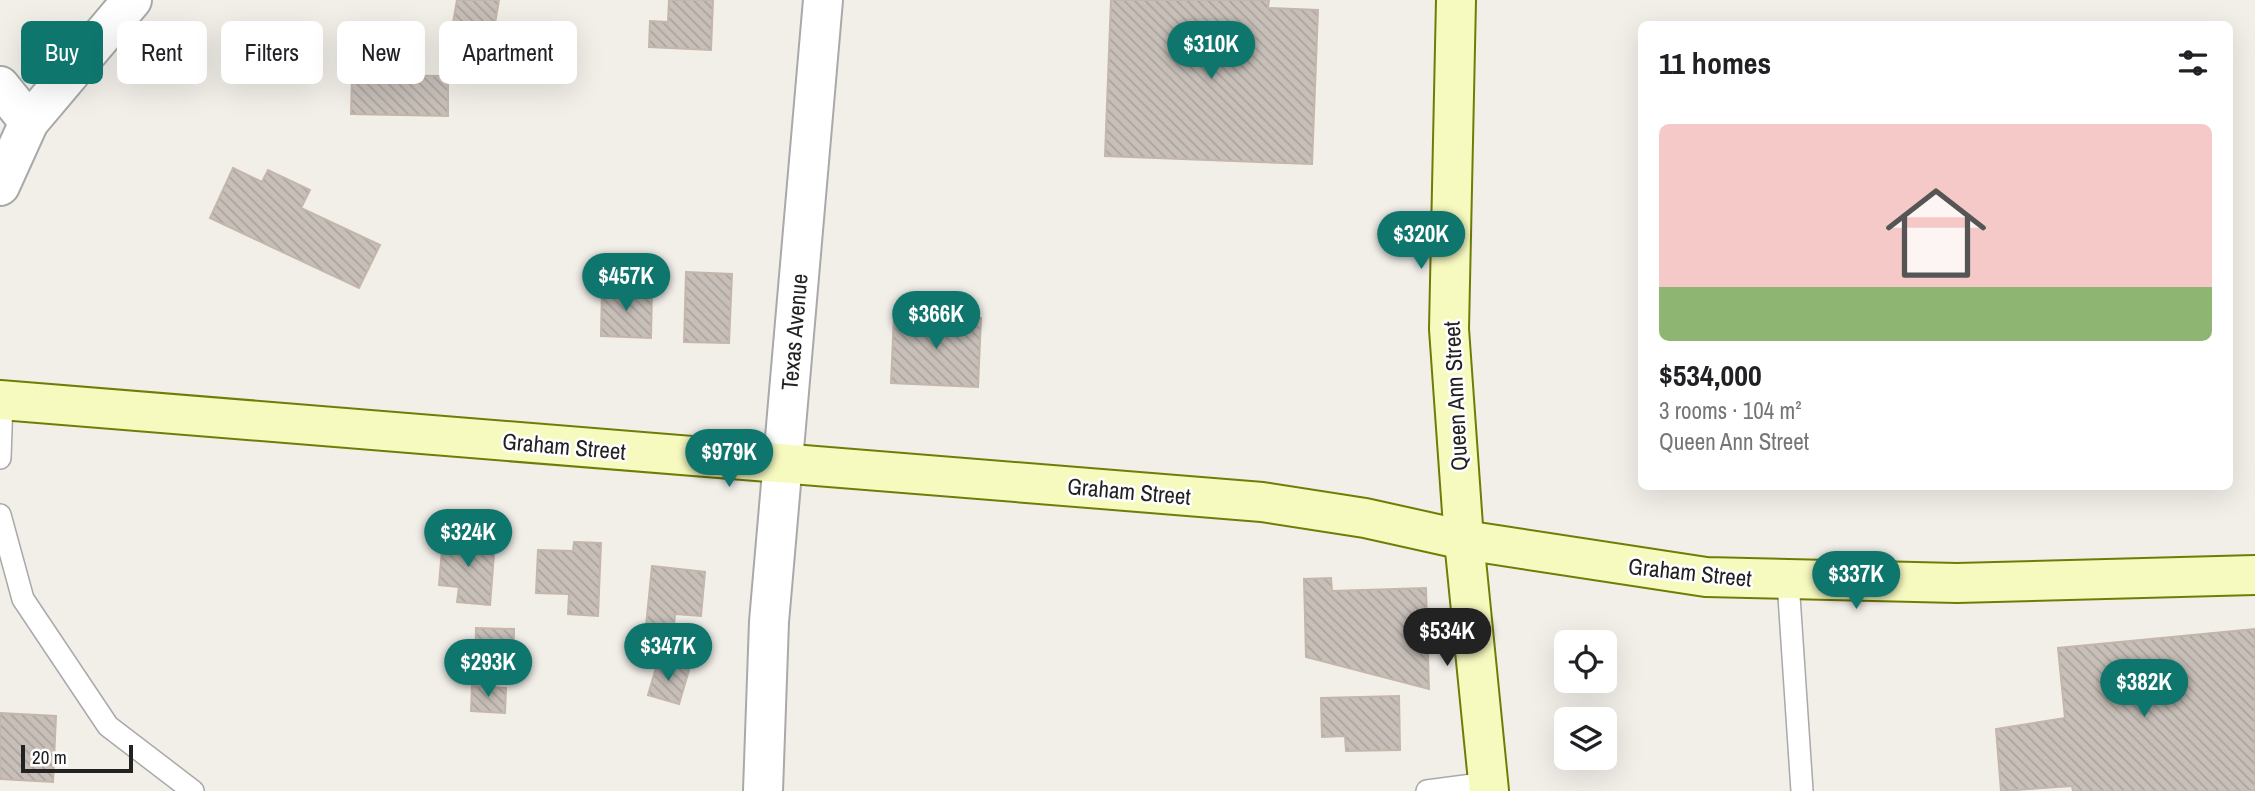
<!DOCTYPE html>
<meta charset="utf-8">
<style>
body{margin:0;font-family:"Archivo Narrow",sans-serif;background:#f2f2f2;color:#202124;height:100vh;display:flex;flex-direction:column;font-size:26px;white-space:nowrap}
*{box-sizing:border-box;margin:0}
p{font-size:23px;color:#757577}
.icon{flex:none;width:38px;height:38px;fill:none;stroke:currentColor;stroke-width:2;stroke-linecap:round;stroke-linejoin:round}
.map{position:relative;flex:1;overflow:hidden}
.drawer{position:absolute;left:1638px;top:21px;width:595px;height:469px;display:flex;flex-direction:column;background:#fff;border-radius:10px;box-shadow:0 7px 28px #0002}
.drawer>*{flex:none}
.guide{position:absolute;left:21px;top:21px;width:665px;height:63px;display:flex;gap:14px}
.controls{position:absolute;left:1554px;top:630px;display:grid;gap:14px}
.controls a{display:grid;place-items:center;width:63px;height:63px;border-radius:10px;background:#fff;box-shadow:0 7px 28px #0002;font-size:35px}
.scale{position:absolute;left:21px;bottom:18px;width:112px;box-sizing:border-box;padding-left:7px;border:4px solid #222;border-top:0;font-size:19px;line-height:24px;white-space:nowrap;color:#222;-webkit-text-stroke:5px #fff;paint-order:stroke}
.price{position:absolute;translate:-50% -60px;padding:0 16px;border-radius:24px;background:#0f766e;color:#fff;font-size:23px;line-height:46px;filter:drop-shadow(0 2px 4px #0008)}
.price::after{content:'';position:absolute;left:50%;top:42px;width:21px;height:16px;margin-left:-10px;background:inherit;clip-path:polygon(0 0,100% 0,50% 100%)}
.price.active{background:#222;color:#fff}
ul{padding:0;list-style:none}
li{display:grid;align-content:center;gap:14px;height:371px;padding:0 21px}
li span{display:grid;place-items:center;height:217px;border-radius:10px;color:#555}
li>.icon{margin-inline-start:auto}
span .icon{width:126px;height:126px;fill:#fffc;stroke-width:1}
li b{font-size:30px}
h2{display:flex;justify-content:space-between;align-items:center;height:84px;padding:0 21px;font-size:30px}
.chip{padding:0 24px;border-radius:10px;background:#fff;box-shadow:0 7px 28px #0002;font-size:24px;line-height:63px}
.chip.active{background:#0f766e;color:#fff}
.map>svg:first-child{display:block}
.building{fill:url(#building-back-hatch);stroke:#c4b6ab;stroke-width:2}
.lines{fill:none;stroke-linecap:round;stroke-linejoin:round}
.lane-casing{stroke:#a9a9a9;stroke-width:24}
.street-casing{stroke:#a9a9a9;stroke-width:42}
.secondary-casing{stroke:#707d05;stroke-width:42}
.lane{stroke:#fff;stroke-width:21}
.street{stroke:#fff;stroke-width:38}
.secondary{stroke:#f7fabf;stroke-width:38}
.labels{text-anchor:middle;dominant-baseline:central;stroke-width:5;stroke-linejoin:round;paint-order:stroke}
.street-label{font-size:23px;fill:#222;stroke:#fff}
</style>
<div class="map">
<svg width="2255" height="791" viewBox="0 0 2255 791">
<defs>
<pattern id="building-back-hatch" width="6" height="6" patternUnits="userSpaceOnUse" patternTransform="scale(1.75)"><rect width="6" height="6" fill="#c7bfb8"/><path d="M-1 5l2 2M0 0l6 6M5-1l2 2" fill="none" stroke="#aba49e"/></pattern>
</defs>
<rect width="100%" height="100%" fill="#f2efe9"/>
<!-- building -->
<g class="building">
<path d="M457,0h42l-8,47 -41,-7z"/>
<path d="M669,0h44l-2,50 -62,-3 1,-26 18,1z"/>
<path d="M1111,0h158l-1,8 50,2 -6,154 -207,-8z"/>
<path d="M352,75l96,1v40l-97,-2z"/>
<path d="M233,168l29,14 6,-12 42,20 -9,18 79,37 -21,43 -149,-70z"/>
<path d="M686,272l46,2 -3,69 -45,-1z"/>
<path d="M602,289l50,2 -1,47 -50,-2z"/>
<path d="M894,315l87,3 -3,69 -87,-4z"/>
<path d="M443,537l52,4 -5,64 -33,-3 2,-15 -20,-2z"/>
<path d="M574,542l27,1 -3,73 -30,-2 1,-20 -33,-1 2,-43 35,1z"/>
<path d="M652,566l53,6 -4,44 -26,-2 -2,25 -28,-3z"/>
<path d="M1331,578l1,13 94,-3 3,101 -123,-32 -2,-78z"/>
<path d="M476,628l38,1 -1,48 -38,-1z"/>
<path d="M2255,629v162h-182l-1,-5 -71,5 -5,-62 69,-11 -7,-70z"/>
<path d="M658,661l31,9 -10,34 -31,-9z"/>
<path d="M472,686l34,2 -1,25 -34,-2z"/>
<path d="M1399,696l1,54 -54,1 -1,-15 -23,1 -1,-39z"/>
<path d="M0,713l56,3 -3,66 -53,-3z"/>
</g>
<g class="lines">
<!-- lane casing -->
<g class="lane-casing">
<g id="lane">
<path d="M0,458l2,-58"/>
<path d="M0,515l23,84 85,127 85,65"/>
<path d="M1788,581l14,210"/>
<path d="M1427,791l61,-8"/>
</g>
</g>
<!-- street casing -->
<g class="street-casing">
<g id="street">
<path d="M0,86l29,36"/>
<path d="M0,186l29,-64 103,-122"/>
<path d="M763,791l6,-169 54,-622"/>
</g>
</g>
<!-- secondary casing -->
<g class="secondary-casing">
<g id="secondary">
<path d="M1456,0l-7,329 15,211 25,251"/>
<path d="M0,400l1262,102 103,16 99,22 242,37 251,6 298,-8"/>
</g>
</g>
<!-- lane -->
<use href="#lane" class="lane"/>
<!-- street -->
<use href="#street" class="street"/>
<!-- secondary -->
<use href="#secondary" class="secondary"/>
</g>
<g class="labels">
<!-- street labels -->
<g class="street-label">
<text transform="translate(794 332) rotate(-85)">Texas Avenue</text>
<text transform="translate(1455 396) rotate(-93)">Queen Ann Street</text>
<text transform="translate(564 446) rotate(5)">Graham Street</text>
<text transform="translate(1129 491) rotate(5)">Graham Street</text>
<text transform="translate(1690 572) rotate(6)">Graham Street</text>
</g>
</g>
</svg>
<div class="controls">
<a><svg class="icon" aria-label="locate" viewBox="0 0 24 24"><circle cx="12" cy="12" r="6"/><path d="M12 2v4M12 18v4M2 12h4M18 12h4"/></svg></a>
<a><svg class="icon" aria-label="layers" viewBox="0 0 24 24"><path d="M12 4l9 5-9 5-9-5zM3 14l9 5 9-5"/></svg></a>
</div>
<div class="scale">20 m</div>
<b class="price" style="left:1211px;top:81px">$310K</b>
<b class="price" style="left:1421px;top:271px">$320K</b>
<b class="price" style="left:626px;top:313px">$457K</b>
<b class="price" style="left:936px;top:351px">$366K</b>
<b class="price" style="left:729px;top:489px">$979K</b>
<b class="price" style="left:468px;top:569px">$324K</b>
<b class="price" style="left:1856px;top:611px">$337K</b>
<b class="price active" style="left:1447px;top:668px">$534K</b>
<b class="price" style="left:668px;top:683px">$347K</b>
<b class="price" style="left:488px;top:699px">$293K</b>
<b class="price" style="left:2144px;top:719px">$382K</b>
<div class="guide">
<a class="chip active">Buy</a>
<a class="chip">Rent</a>
<a class="chip">Filters</a>
<a class="chip">New</a>
<a class="chip">Apartment</a>
</div>
<section class="drawer">
<h2>11 homes<svg class="icon" aria-label="filters" viewBox="0 0 24 24"><path d="M4 7h16M4 17h16"/><circle cx="9" cy="7" r="2"/><circle cx="15" cy="17" r="2"/></svg></h2>
<ul>
<li><span style="background:linear-gradient(#f6c9c9 75%,#8fb573 0)"><svg class="icon" aria-label="home" viewBox="0 0 24 24"><path d="M3 11l9-7 9 7M6 9v11h12V9"/></svg></span><div><b>$534,000</b><p>3 rooms · 104 m²</p><p>Queen Ann Street</p></div></li>
</ul>
</section>
</div>
